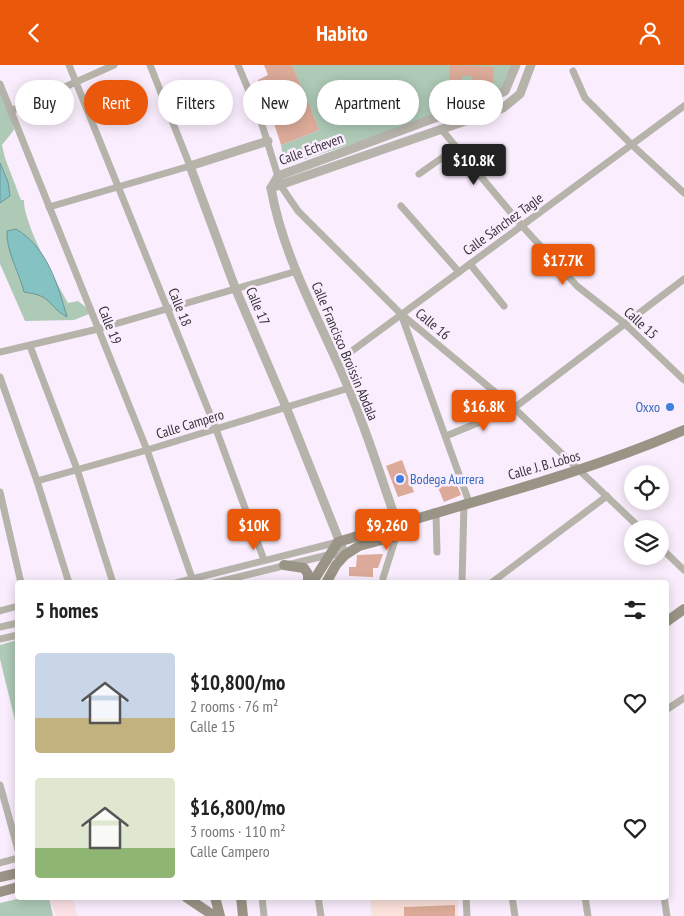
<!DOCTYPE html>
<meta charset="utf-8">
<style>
body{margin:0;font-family:"PT Sans Narrow",sans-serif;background:#f6f6f6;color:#222;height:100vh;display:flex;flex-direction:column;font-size:19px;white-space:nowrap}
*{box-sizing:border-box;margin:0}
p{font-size:16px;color:#767676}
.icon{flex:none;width:28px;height:28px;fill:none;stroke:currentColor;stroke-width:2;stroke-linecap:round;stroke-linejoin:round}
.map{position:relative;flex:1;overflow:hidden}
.details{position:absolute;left:15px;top:515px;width:654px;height:320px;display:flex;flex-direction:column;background:#fff;border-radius:5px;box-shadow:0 2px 12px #0003}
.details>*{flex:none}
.top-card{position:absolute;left:15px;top:15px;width:655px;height:45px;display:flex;gap:10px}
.controls{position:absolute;left:624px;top:400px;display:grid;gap:10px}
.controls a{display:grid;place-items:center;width:45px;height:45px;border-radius:50%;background:#fff;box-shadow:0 2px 12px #0003;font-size:25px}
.price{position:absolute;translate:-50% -42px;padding:0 11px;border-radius:5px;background:#ea580c;color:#fff;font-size:16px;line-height:32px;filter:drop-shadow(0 1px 2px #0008)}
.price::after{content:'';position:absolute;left:50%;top:30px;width:15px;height:11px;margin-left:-8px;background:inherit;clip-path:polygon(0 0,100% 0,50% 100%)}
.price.active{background:#222;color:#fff}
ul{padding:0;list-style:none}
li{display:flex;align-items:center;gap:15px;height:125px;padding:0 20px}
li span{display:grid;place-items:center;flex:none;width:140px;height:100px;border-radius:5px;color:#555}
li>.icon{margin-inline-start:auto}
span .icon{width:60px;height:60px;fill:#fffc;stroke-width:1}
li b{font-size:21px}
h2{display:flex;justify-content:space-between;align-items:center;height:60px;padding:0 20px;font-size:21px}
.tag{padding:0 18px;border-radius:22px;background:#fff;box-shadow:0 2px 12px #0003;font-size:18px;line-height:45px}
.tag.active{background:#ea580c;color:#fff}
header{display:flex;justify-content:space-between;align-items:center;height:65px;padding:0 20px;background:#ea580c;color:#fff;font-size:22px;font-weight:800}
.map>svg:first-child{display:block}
.commercial{fill:#fbe1e6}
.education{fill:#fbe2da}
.green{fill:#aec9b6}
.water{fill:#84c2c3;stroke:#6d9699}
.building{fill:#dbaa98}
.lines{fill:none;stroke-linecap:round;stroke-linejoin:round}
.minor{stroke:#b6b3aa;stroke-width:7}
.tertiary{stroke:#b6b3aa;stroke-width:9}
.secondary{stroke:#999486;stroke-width:10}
.shop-dot{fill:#3f7fe0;stroke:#faedfd;stroke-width:2}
.labels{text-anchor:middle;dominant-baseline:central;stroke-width:5;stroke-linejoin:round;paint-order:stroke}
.street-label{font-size:14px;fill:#373138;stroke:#faedfd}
.shop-label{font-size:14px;fill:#366cbe;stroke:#faedfd;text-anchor:end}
</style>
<header><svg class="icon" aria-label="back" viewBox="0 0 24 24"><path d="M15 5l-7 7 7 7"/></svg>Habito<svg class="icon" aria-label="person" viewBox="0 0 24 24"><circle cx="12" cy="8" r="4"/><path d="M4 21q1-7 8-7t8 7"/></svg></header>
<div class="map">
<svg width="684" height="851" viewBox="0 0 684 851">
<rect width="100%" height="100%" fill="#faedfd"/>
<!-- commercial -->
<path class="commercial" d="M49,833h24l4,18h-21z"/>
<!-- education -->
<path class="education" d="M370,833h88v18h-86z"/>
<!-- green -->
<g class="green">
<path d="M292,0h222l-5,18 -26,18 -199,65 -3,-21 38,-15z"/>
<path d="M0,22l11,25 3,18 -12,15 3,13 16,42h3c-1,23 32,82 44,103l10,-2 9,7 2,6 -15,6 -49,1 -25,-57z"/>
<path d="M17,575h1l-1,89 -17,-70v-14z"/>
<path d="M22,833h27l4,18h-53v-13z"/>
</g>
<!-- water -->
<g class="water">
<path d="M0,98l8,19 2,14 -10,7z"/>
<path d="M16,164c31,18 42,56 51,88 -21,-12 -13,-21 -43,-25 -5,-21 -18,-40 -17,-61z"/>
</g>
<!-- building -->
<g class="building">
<path d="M264,0h28l11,26 -34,15 -11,-26 10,-5z"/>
<path d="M450,0l44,2 -1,16h-19l-3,-7h-8l-3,5 -11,-1z"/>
<path d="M308,37l11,28 -38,15 -9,-28z"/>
<path d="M402,395l12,32 -16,5 -12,-31z"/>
<path d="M454,412l7,18 -17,7 -8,-19z"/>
<path d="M383,489l-5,14h-5v9l-24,-1v-9h7l1,-12z"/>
<path d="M455,840v11h-51v-9z"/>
</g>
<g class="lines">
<!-- minor -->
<g class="minor">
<path d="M69,0l147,364 48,131"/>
<path d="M238,0l21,50 22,71 17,25 103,103 113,94 127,121"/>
<path d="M573,6l12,27 47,47 52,48"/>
<path d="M0,19l147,366 45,128"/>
<path d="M11,46l103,-46"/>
<path d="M442,65l81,97 54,59 47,37 60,57"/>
<path d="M419,109l37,-26"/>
<path d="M401,141l58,66"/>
<path d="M49,142l141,-41 -40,-101"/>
<path d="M470,199l34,42"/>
<path d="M401,249l68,188"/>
<path d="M30,281l47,123 36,114"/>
<path d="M0,287l98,-23 199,-58"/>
<path d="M337,297l347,-256"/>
<path d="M0,312l37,104 32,102"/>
<path d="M446,371l68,-28 170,-129"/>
<path d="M37,416l110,-31 202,-62"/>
<path d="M0,427l21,91"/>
<path d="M436,448l1,39"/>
<path d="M660,482l24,23"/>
<path d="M383,513l14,-44"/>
<path d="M176,518l162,-41"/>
<path d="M214,518l114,-28h17"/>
<path d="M462,518l2,-80"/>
<path d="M491,518l116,-87"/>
<path d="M0,546l18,-5"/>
<path d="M0,562l18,-4"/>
<path d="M0,574l18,-4"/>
<path d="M666,645l18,-12"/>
<path d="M0,720l18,65"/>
<path d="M0,798l18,-5"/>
<path d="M262,832l2,19"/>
<path d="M318,832l3,19"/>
<path d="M466,832l1,19"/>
<path d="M512,832l3,19"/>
<path d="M585,832l3,19"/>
<path d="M664,832l3,19"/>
</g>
<!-- tertiary -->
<g class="tertiary">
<path d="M268,76l-78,25 46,124 50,117 59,148"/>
<path d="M271,123c12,70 50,134 77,199 19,44 33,91 49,136"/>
<path d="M271,123l232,-80 17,-14 11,-29"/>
<path d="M271,123l7,-12 219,-81 8,-4 11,-26"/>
</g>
<!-- secondary -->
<g class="secondary">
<path d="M284,500l20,3 4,6v9"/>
<path d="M312,518l26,-41c116,-36 235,-64 346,-112"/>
<path d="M326,518l10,-18 9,-10 14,-9 38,-10 13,-14"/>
<path d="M666,557l18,-13"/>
<path d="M0,812l18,-4"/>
<path d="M0,827l18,-5"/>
<path d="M186,832l28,19"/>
<path d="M215,832l5,19"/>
<path d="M241,832l2,19"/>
</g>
</g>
<!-- markers -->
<g class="shop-dot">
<circle cx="670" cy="342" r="5"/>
<circle cx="400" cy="414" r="5"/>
</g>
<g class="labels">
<!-- street labels -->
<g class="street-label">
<text transform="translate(311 84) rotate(-20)">Calle Echeven</text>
<text transform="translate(503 159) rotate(-36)">Calle Sánchez Tagle</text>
<text transform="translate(258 241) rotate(67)">Calle 17</text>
<text transform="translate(180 242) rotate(68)">Calle 18</text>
<text transform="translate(641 258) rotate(42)">Calle 15</text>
<text transform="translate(433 259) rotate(40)">Calle 16</text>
<text transform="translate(110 260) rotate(68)">Calle 19</text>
<text transform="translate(345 286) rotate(67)">Calle Francisco Broissin Abdala</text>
<text transform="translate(190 359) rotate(-17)">Calle Campero</text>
<text transform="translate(544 400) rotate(-16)">Calle J. B. Lobos</text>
</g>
<!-- shop labels -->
<g class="shop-label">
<text x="660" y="342">Oxxo</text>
<text x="410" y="414" text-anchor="start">Bodega Aurrera</text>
</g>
</g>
</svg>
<div class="controls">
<a><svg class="icon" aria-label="locate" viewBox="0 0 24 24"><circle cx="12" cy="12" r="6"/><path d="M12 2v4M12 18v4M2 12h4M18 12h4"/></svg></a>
<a><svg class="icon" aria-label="layers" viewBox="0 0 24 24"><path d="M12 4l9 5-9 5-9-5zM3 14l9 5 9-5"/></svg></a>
</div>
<b class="price active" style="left:474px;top:121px">$10.8K</b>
<b class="price" style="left:563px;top:221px">$17.7K</b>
<b class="price" style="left:484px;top:367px">$16.8K</b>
<b class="price" style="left:254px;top:486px">$10K</b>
<b class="price" style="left:387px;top:486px">$9,260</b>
<div class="top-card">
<a class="tag">Buy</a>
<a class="tag active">Rent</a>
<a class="tag">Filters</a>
<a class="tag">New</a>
<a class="tag">Apartment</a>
<a class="tag">House</a>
</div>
<section class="details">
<h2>5 homes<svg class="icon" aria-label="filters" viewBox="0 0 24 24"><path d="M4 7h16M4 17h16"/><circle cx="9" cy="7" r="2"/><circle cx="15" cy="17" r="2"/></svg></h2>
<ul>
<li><span style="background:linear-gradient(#c9d6e8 65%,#c2b280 0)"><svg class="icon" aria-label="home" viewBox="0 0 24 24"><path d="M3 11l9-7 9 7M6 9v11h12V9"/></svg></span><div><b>$10,800/mo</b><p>2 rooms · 76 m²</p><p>Calle 15</p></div><svg class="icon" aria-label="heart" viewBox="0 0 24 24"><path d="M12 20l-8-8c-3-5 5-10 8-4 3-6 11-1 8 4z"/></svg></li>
<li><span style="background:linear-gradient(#dfe7d0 70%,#8fb573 0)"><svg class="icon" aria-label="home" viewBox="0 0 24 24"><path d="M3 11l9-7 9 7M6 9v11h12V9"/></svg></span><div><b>$16,800/mo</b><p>3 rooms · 110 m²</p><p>Calle Campero</p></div><svg class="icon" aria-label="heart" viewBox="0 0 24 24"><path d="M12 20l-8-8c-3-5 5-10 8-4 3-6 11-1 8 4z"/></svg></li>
</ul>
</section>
</div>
